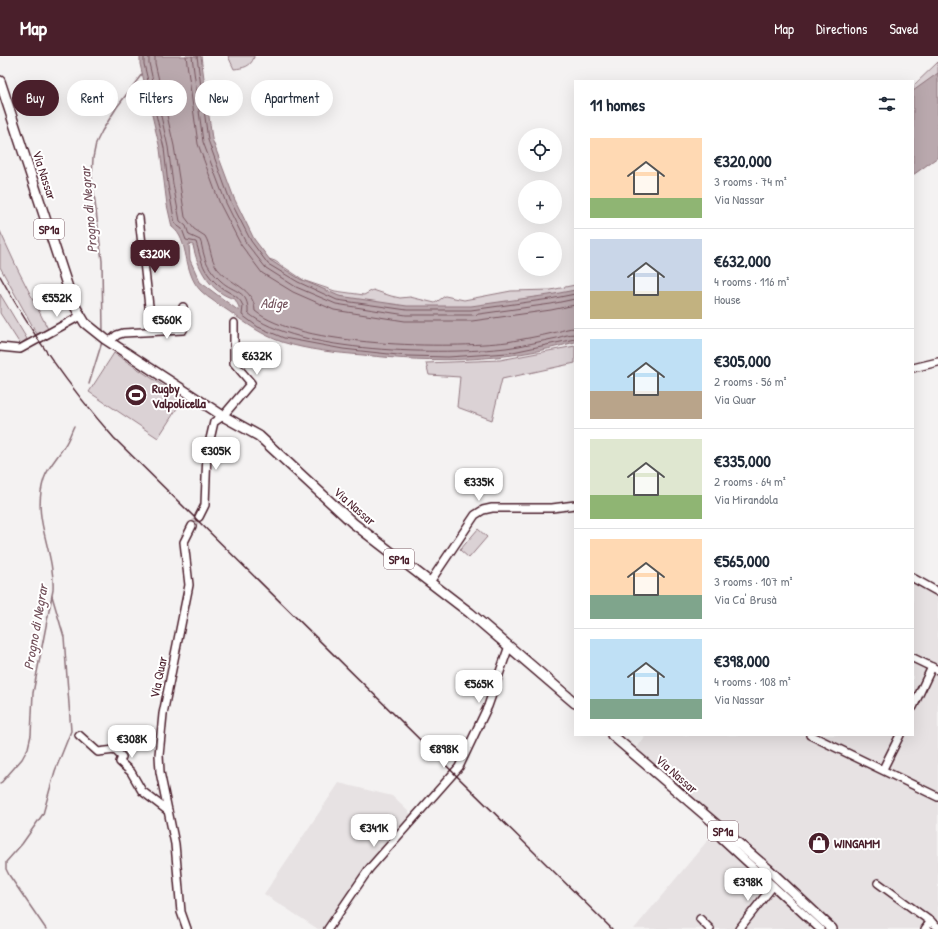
<!DOCTYPE html>
<meta charset="utf-8">
<style>
body{margin:0;font-family:"Patrick Hand",sans-serif;background:#f6f6f7;color:#1f2937;height:100vh;display:flex;flex-direction:column;font-size:15px;white-space:nowrap}
*{box-sizing:border-box;margin:0}
p{font-size:13px;color:#747a83}
.icon{flex:none;width:22px;height:22px;fill:none;stroke:currentColor;stroke-width:2;stroke-linecap:round;stroke-linejoin:round}
.map{position:relative;flex:1;overflow:hidden}
.panel{position:absolute;left:574px;top:24px;width:340px;height:656px;display:flex;flex-direction:column;background:#fff;border-radius:0px;box-shadow:0 4px 16px #0002}
.panel>*{flex:none}
.top-card{position:absolute;left:12px;top:24px;width:380px;height:36px;display:flex;gap:8px}
.tools{position:absolute;left:518px;top:72px;display:grid;gap:8px}
.tools a{display:grid;place-items:center;width:44px;height:44px;border-radius:50%;background:#fff;box-shadow:0 4px 16px #0002;font-size:20px}
.price{position:absolute;translate:-50% -34px;padding:0 9px;border-radius:8px;background:#fff;color:#222;font-size:13px;line-height:26px;filter:drop-shadow(0 1px 2px #0008)}
.price::after{content:'';position:absolute;left:50%;top:24px;width:12px;height:9px;margin-left:-6px;background:inherit;clip-path:polygon(0 0,100% 0,50% 100%)}
.price.selected{background:#4a1f2b;color:#fff}
ul{padding:0;list-style:none}
li{display:flex;align-items:center;gap:12px;height:100px;padding:0 16px}
li+li{border-top:1px solid #e0e1e3}
li span{display:grid;place-items:center;flex:none;width:112px;height:80px;border-radius:0px;color:#555}
li>.icon{margin-inline-start:auto}
span .icon{width:48px;height:48px;fill:#fffc;stroke-width:1}
li b{font-size:17px}
h2{display:flex;justify-content:space-between;align-items:center;height:48px;padding:0 16px;font-size:17px}
.pill{padding:0 14px;border-radius:18px;background:#fff;box-shadow:0 4px 16px #0002;font-size:14px;line-height:36px}
.pill.selected{background:#4a1f2b;color:#fff}
header{display:flex;align-items:center;gap:24px;box-sizing:border-box;height:56px;padding:0 20px;background:#4a1f2b;color:#fff}
header strong{font-size:19px}
nav{display:flex;gap:22px;margin-inline-start:auto;font-size:14px}
.map>svg:first-child{display:block}
.built{fill:#e7e2e3}
.green{fill:#dbd2d5;stroke:#927880}
.water{fill:#baa9ae;stroke:#8d727a;fill-rule:evenodd}
.lines{fill:none;stroke-linecap:round;stroke-linejoin:round}
.shore{stroke:#77565f;stroke-width:1}
.stream{stroke:#8d727a;stroke-width:1.5}
.minor-tunnel{stroke:#d2c8ca;stroke-width:7;stroke-dasharray:7 3.5;stroke-linecap:butt}
.minor-casing{stroke:#4a1f2b;stroke-width:10}
.major-casing{stroke:#4a1f2b;stroke-width:12}
.minor{stroke:#fff;stroke-width:7}
.major{stroke:#fff;stroke-width:9}
.rail{stroke:#4a1f2b;stroke-width:1.5}
.labels{text-anchor:middle;dominant-baseline:central;stroke-width:4;stroke-linejoin:round;paint-order:stroke}
.shield{fill:#fff;stroke:#80626b;stroke-width:1}
.shield-label{font-size:12px;font-weight:bold;fill:#4a1f2b}
.street-label{font-size:13px;fill:#4a1f2b;stroke:#fff}
.poi-label{font-size:13px;font-weight:bold;fill:#4a1f2b;stroke:#fff;text-anchor:start}
.water-label{font-size:14px;font-style:italic;fill:#714f59;stroke:#fff}
</style>
<header>
<strong>Map</strong>
<nav><a>Map</a><a>Directions</a><a>Saved</a></nav>
</header>
<div class="map">
<svg width="938" height="873" viewBox="0 0 938 873">
<rect width="100%" height="100%" fill="#f4f2f2"/>
<filter id="ink" filterUnits="userSpaceOnUse"><feTurbulence type="fractalNoise" baseFrequency=".025" numOctaves="2"/><feDisplacementMap in="SourceGraphic" scale="8" xChannelSelector="R" yChannelSelector="G"/><feConvolveMatrix kernelMatrix="1 2 1 2 8 2 1 2 1" color-interpolation-filters="sRGB"/></filter>
<g filter="url(#ink)">
<!-- built -->
<g class="built">
<path d="M913,523l25,13v337h-304l88,-106 -86,-74 10,-14h267z"/>
<path d="M339,727l53,13 21,20 -19,18 -34,41 -37,54h-5l-54,-35z"/>
</g>
<!-- green -->
<g class="green">
<path d="M228,0h26v1c-3,10 -11,11 -20,12z"/>
<path d="M938,6v21l-25,14v-11z"/>
<path d="M0,175l18,39 30,59 -11,5 -37,-67z"/>
<path d="M269,203l6,2 30,20 30,10 29,4 9,-5 18,6 9,2 10,-1 25,6 10,-7 19,4 47,-9 40,-1 24,-5v12l-152,17 -122,-25z"/>
<path d="M0,238l27,45 -7,5 -20,-31z"/>
<path d="M575,290v17l-73,16 -10,41 -35,-13 3,-30 -31,-2 -3,-12 74,-3z"/>
<path d="M114,297l69,46 -25,39 -69,-46z"/>
<path d="M478,473l9,8 -18,21 -9,-8z"/>
</g>
<!-- water -->
<g class="water">
<path d="M140,0h61l11,83 22,59 20,41 16,21 30,19 39,17 68,10h64l78,-11 26,-5v52c-71,20 -140,21 -212,13 -27,-2 -55,-5 -81,-13 -20,-7 -35,-18 -52,-30 -10,-7 -21,-13 -29,-21 -19,-19 -11,-51 -29,-64l-5,-22 -7,-56 -20,-85zM189,188l4,1c4,22 17,48 42,54l4,8v4l-39,-29 -10,-22z"/>
<path d="M938,17v84l-25,18v-84z"/>
</g>
<g class="lines">
<!-- shore -->
<g class="shore">
<path d="M144,0v8l20,84 4,37 7,39 7,5 4,11 10,2c6,19 5,27 21,42 9,9 22,10 26,22l-1,9 16,12 26,11 59,11 64,7 41,1 60,-4 67,-14"/>
<path d="M149,0v7l19,84 5,37 7,37 6,5 3,9 11,5c2,4 2,9 4,15 2,9 9,19 17,26 13,12 28,9 27,32 49,41 196,42 258,35 17,-2 35,-7 51,-10 6,-2 12,-4 18,-4"/>
<path d="M155,0v7l19,83 11,71 9,12 11,7c6,10 5,22 12,32 13,17 37,19 38,43 43,36 196,38 252,31 16,-3 34,-6 50,-10 6,-2 12,-4 18,-4"/>
<path d="M186,0l12,88 22,60 21,41 21,28 31,19 41,18 71,11h67l79,-11 24,-5"/>
<path d="M192,0l11,86 23,61 20,40 20,25 30,19 40,17 70,11h66l79,-11 24,-5"/>
<path d="M197,0l11,84 22,60 21,41 17,23 30,18 39,18 70,10h64l79,-11 25,-5"/>
</g>
<!-- stream -->
<g class="stream">
<path d="M103,278l-1,-73 -10,-84 1,-19 3,-15 6,-12 15,-24 25,-33"/>
<path d="M89,328l13,-42"/>
<path d="M0,728l22,-25 6,-11 3,-13 2,-42 20,-103c2,-41 -22,-70 -9,-111 4,-13 15,-23 21,-34 4,-6 6,-13 9,-19"/>
<path d="M46,873l-37,-54 -3,-6v-7l16,-18 21,-30 12,-43 16,-40 -7,-94 -12,-41"/>
</g>
<!-- minor-tunnel -->
<path class="minor-tunnel" d="M192,470l7,-9"/>
<!-- minor casing -->
<g class="minor-casing">
<g id="minor">
<path d="M139,162l11,97 4,6 1,10"/>
<path d="M109,286l8,-7 6,-2 60,-3v-23"/>
<path d="M0,291l20,2 60,-33"/>
<path d="M913,312l25,-6"/>
<path d="M199,461l6,-12 2,-53 7,-30 9,-6 28,-33 -17,-20v-40"/>
<path d="M913,522l25,14"/>
<path d="M430,526l45,-67 8,-5 9,-2h60l23,-3"/>
<path d="M913,602l25,12"/>
<path d="M913,651l19,-40"/>
<path d="M79,679l19,17 17,-2 7,7 -2,5 11,10 11,19 26,20"/>
<path d="M810,679l128,62"/>
<path d="M883,713l17,-34"/>
<path d="M726,777l-5,5 99,91"/>
<path d="M878,827l60,44"/>
<path d="M700,863l10,10"/>
<path d="M187,873l-6,-17 -6,-68 -15,-72 -1,-17 4,-41 26,-129 -5,-43 8,-16"/>
<path d="M328,873l41,-60 90,-102 29,-61 21,-60"/>
<path d="M739,873l34,-43"/>
<path d="M925,873l6,-8"/>
</g>
</g>
<!-- major casing -->
<g class="major-casing">
<g id="major">
<path d="M0,25l73,222 12,20 20,16 118,77 36,20 94,87 117,90 105,90"/>
<path d="M612,679l156,134 64,60"/>
</g>
</g>
<!-- minor -->
<use href="#minor" class="minor"/>
<!-- major -->
<use href="#major" class="major"/>
<!-- rail -->
<path class="rail" d="M0,220c32,59 70,112 114,162l498,491"/>
</g>
</g>
<!-- icons -->
<defs>
<g id="stadium-disc" transform="scale(1.15)"><circle r="9.5" fill="#4a1f2b" stroke="#fff"/><path d="M0-5a6.5 5 0 1 0 0 10a6.5 5 0 1 0 0-10ZM-3.5-1.8h7v3.6h-7Z" fill="#fff"/></g>
<g id="shop-disc" transform="scale(1.15)"><circle r="9.5" fill="#4a1f2b" stroke="#fff"/><path d="M-5-2.5h2.3a2.7 3.5 0 0 1 5.4 0H5L5.5 6h-11ZM-1.5-2.5h3a1.5 2.3 0 0 0-3 0Z" fill="#fff"/></g>
</defs>
<g fill-rule="evenodd">
<use href="#stadium-disc" x="136" y="339"/>
<use href="#shop-disc" x="819" y="787"/>
</g>
<g class="labels">
<!-- shield labels -->
<g class="shield">
<rect x="34" y="163" width="30" height="20" rx="3"/>
<rect x="384" y="493" width="30" height="20" rx="3"/>
<rect x="708" y="765" width="30" height="20" rx="3"/>
</g>
<g class="shield-label">
<text x="49" y="173">SP1a</text>
<text x="399" y="503">SP1a</text>
<text x="723" y="775">SP1a</text>
</g>
<!-- street labels -->
<g class="street-label">
<text transform="translate(45 119) rotate(72)">Via Nassar</text>
<text transform="translate(355 450) rotate(41)">Via Nassar</text>
<text transform="translate(158 621) rotate(-78)">Via Quar</text>
<text transform="translate(677 718) rotate(41)">Via Nassar</text>
</g>
<!-- poi labels -->
<g class="poi-label">
<text x="152" y="332">Rugby<tspan x="152" dy="15">Valpolicella</tspan></text>
<text x="834" y="787">WINGAMM</text>
</g>
<!-- water labels -->
<g class="water-label">
<text transform="translate(88 154) rotate(-95)">Progno di Negrar</text>
<text x="274" y="246">Adige</text>
<text transform="translate(35 571) rotate(-80)">Progno di Negrar</text>
</g>
</g>
</svg>
<div class="tools">
<a><svg class="icon" aria-label="locate" viewBox="0 0 24 24"><circle cx="12" cy="12" r="6"/><path d="M12 2v4M12 18v4M2 12h4M18 12h4"/></svg></a>
<a>+</a>
<a>−</a>
</div>
<b class="price selected" style="left:155px;top:218px">€320K</b>
<b class="price" style="left:57px;top:262px">€552K</b>
<b class="price" style="left:167px;top:284px">€560K</b>
<b class="price" style="left:257px;top:320px">€632K</b>
<b class="price" style="left:216px;top:415px">€305K</b>
<b class="price" style="left:479px;top:446px">€335K</b>
<b class="price" style="left:479px;top:648px">€565K</b>
<b class="price" style="left:132px;top:703px">€308K</b>
<b class="price" style="left:444px;top:713px">€898K</b>
<b class="price" style="left:374px;top:792px">€341K</b>
<b class="price" style="left:748px;top:846px">€398K</b>
<div class="top-card">
<a class="pill selected">Buy</a>
<a class="pill">Rent</a>
<a class="pill">Filters</a>
<a class="pill">New</a>
<a class="pill">Apartment</a>
</div>
<section class="panel">
<h2>11 homes<svg class="icon" aria-label="filters" viewBox="0 0 24 24"><path d="M4 7h16M4 17h16"/><circle cx="9" cy="7" r="2"/><circle cx="15" cy="17" r="2"/></svg></h2>
<ul>
<li><span style="background:linear-gradient(#ffd9b3 75%,#8fb573 0)"><svg class="icon" aria-label="home" viewBox="0 0 24 24"><path d="M3 11l9-7 9 7M6 9v11h12V9"/></svg></span><div><b>€320,000</b><p>3 rooms · 74 m²</p><p>Via Nassar</p></div></li>
<li><span style="background:linear-gradient(#c9d6e8 65%,#c2b280 0)"><svg class="icon" aria-label="home" viewBox="0 0 24 24"><path d="M3 11l9-7 9 7M6 9v11h12V9"/></svg></span><div><b>€632,000</b><p>4 rooms · 116 m²</p><p>House</p></div></li>
<li><span style="background:linear-gradient(#bfe0f5 65%,#b9a48a 0)"><svg class="icon" aria-label="home" viewBox="0 0 24 24"><path d="M3 11l9-7 9 7M6 9v11h12V9"/></svg></span><div><b>€305,000</b><p>2 rooms · 56 m²</p><p>Via Quar</p></div></li>
<li><span style="background:linear-gradient(#dfe7d0 70%,#8fb573 0)"><svg class="icon" aria-label="home" viewBox="0 0 24 24"><path d="M3 11l9-7 9 7M6 9v11h12V9"/></svg></span><div><b>€335,000</b><p>2 rooms · 64 m²</p><p>Via Mirandola</p></div></li>
<li><span style="background:linear-gradient(#ffd9b3 70%,#7fa58c 0)"><svg class="icon" aria-label="home" viewBox="0 0 24 24"><path d="M3 11l9-7 9 7M6 9v11h12V9"/></svg></span><div><b>€565,000</b><p>3 rooms · 107 m²</p><p>Via Ca' Brusà</p></div></li>
<li><span style="background:linear-gradient(#bfe0f5 75%,#7fa58c 0)"><svg class="icon" aria-label="home" viewBox="0 0 24 24"><path d="M3 11l9-7 9 7M6 9v11h12V9"/></svg></span><div><b>€398,000</b><p>4 rooms · 108 m²</p><p>Via Nassar</p></div></li>
</ul>
</section>
</div>
